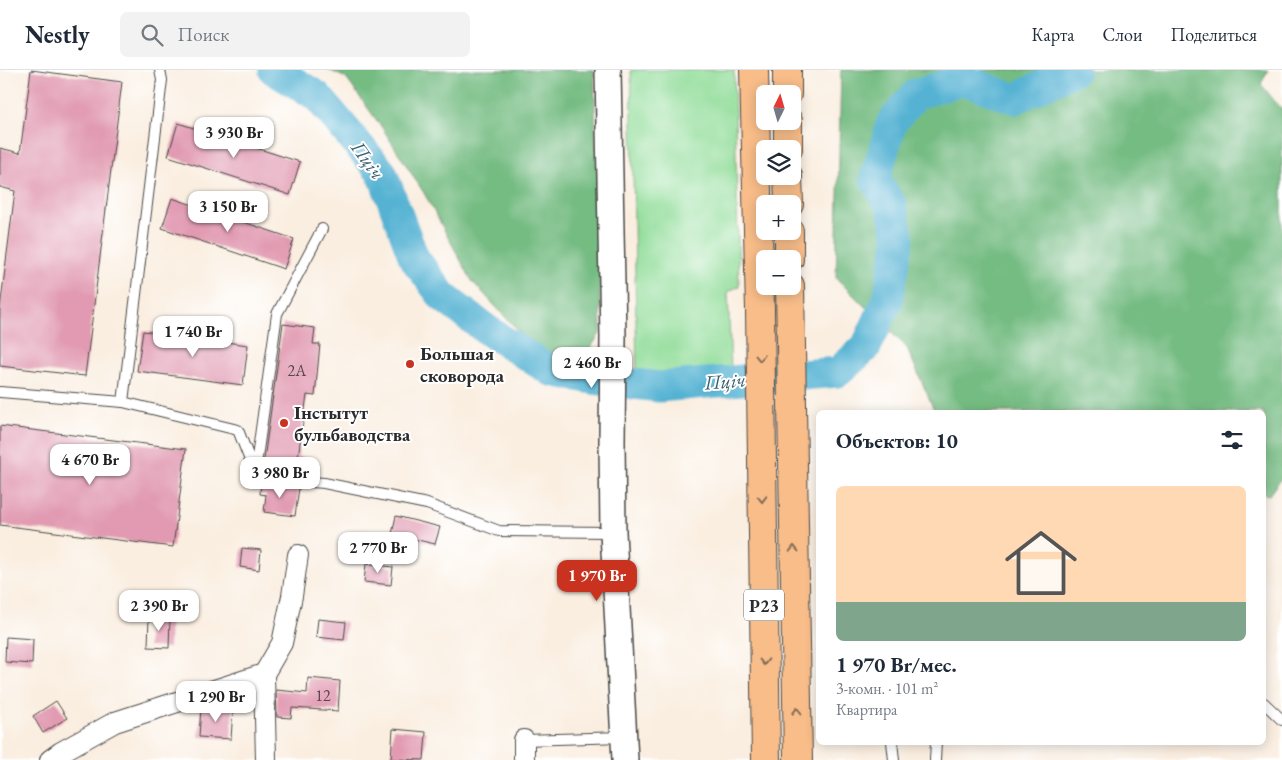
<!DOCTYPE html>
<html lang="ru">
<meta charset="utf-8">
<style>
body{margin:0;font-family:"EB Garamond",serif;background:#f2f2f3;color:#1f2937;height:100vh;display:flex;flex-direction:column;font-size:19px;white-space:nowrap}
*{box-sizing:border-box;margin:0}
p{font-size:16px;color:#747a83}
.icon{flex:none;width:28px;height:28px;fill:none;stroke:currentColor;stroke-width:2;stroke-linecap:round;stroke-linejoin:round}
.map{position:relative;flex:1;overflow:hidden}
.side{position:absolute;left:816px;top:340px;width:450px;height:335px;display:flex;flex-direction:column;background:#fff;border-radius:8px;box-shadow:0 2px 12px #0003}
.side>*{flex:none}
.needle{width:32px;rotate:5deg}
.fabs{position:absolute;left:756px;top:15px;display:grid;gap:10px}
.fabs a{display:grid;place-items:center;width:45px;height:45px;border-radius:8px;background:#fff;box-shadow:0 2px 12px #0003;font-size:25px}
.price{position:absolute;translate:-50% -42px;padding:0 11px;border-radius:10px;background:#fff;color:#222;font-size:16px;line-height:32px;filter:drop-shadow(0 1px 2px #0008)}
.price::after{content:'';position:absolute;left:50%;top:30px;width:15px;height:11px;margin-left:-8px;background:inherit;clip-path:polygon(0 0,100% 0,50% 100%)}
.price.on{background:#c8321e;color:#fff}
ul{padding:0;list-style:none}
li{display:grid;align-content:center;gap:10px;height:265px;padding:0 20px}
li+li{border-top:1px solid #e0e1e3}
li span{display:grid;place-items:center;height:155px;border-radius:8px;color:#555}
li>.icon{margin-inline-start:auto}
span .icon{width:90px;height:90px;fill:#fffc;stroke-width:1}
li b{font-size:21px}
h2{display:flex;justify-content:space-between;align-items:center;height:60px;padding:0 20px;font-size:21px}
header{display:flex;align-items:center;gap:30px;box-sizing:border-box;height:70px;padding:0 25px;background:#fff;border-bottom:1px solid #e0e1e3}
header strong{font-size:24px}
nav{display:flex;gap:28px;margin-inline-start:auto;font-size:18px}
.search{width:350px;height:45px;background:#f2f2f3;display:flex;align-items:center;gap:12px;box-sizing:border-box;padding:0 18px;border-radius:8px;color:#747a83;font-size:19px}
.map>svg:first-child{display:block}
.green{fill:#92dd9a;stroke:#5e8462}
.forest{fill:#75bc82;stroke:#507456}
.lines{fill:none;stroke-linecap:round;stroke-linejoin:round}
.river{stroke:#55b2d3;stroke-width:31}
.building{fill:#e19ab1}
.service-casing{stroke:#4a4846;stroke-width:12}
.minor-casing{stroke:#4a4846;stroke-width:22}
.tertiary-casing{stroke:#4a4846;stroke-width:28}
.trunk-casing{stroke:#4a4846;stroke-width:30}
.service{stroke:#fff;stroke-width:10}
.minor{stroke:#fff;stroke-width:20}
.tertiary{stroke:#fff;stroke-width:25}
.trunk{stroke:#f8bd89;stroke-width:28}
.oneway{stroke:#876d55}
.poi-dot{fill:#c8321e;stroke:#fff;stroke-width:2}
.labels{text-anchor:middle;dominant-baseline:central;stroke-width:4;stroke-linejoin:round;paint-order:stroke}
.number-label{font-size:16px;fill:#58474c}
.shield{fill:#fff;stroke:#6b6b6b;stroke-width:1}
.shield-label{font-size:18px;font-weight:bold;fill:#2b2b2b}
.poi-label{font-size:19px;font-weight:bold;fill:#2b2b2b;stroke:#fff;text-anchor:start}
.water-label{font-size:20px;font-style:italic;fill:#3c616e;stroke:#fff}
</style>
<header>
<strong>Nestly</strong>
<div class="search"><svg class="icon" aria-label="search" viewBox="0 0 24 24"><circle cx="10" cy="10" r="6"/><path d="M15 15l6 6"/></svg>Поиск</div>
<nav><a>Карта</a><a>Слои</a><a>Поделиться</a></nav>
</header>
<div class="map">
<svg width="1282" height="690" viewBox="0 0 1282 690">
<rect width="100%" height="100%" fill="#fff"/>
<filter id="ink" filterUnits="userSpaceOnUse"><feTurbulence type="fractalNoise" baseFrequency=".02" numOctaves="2"/><feDisplacementMap in="SourceGraphic" scale="10" xChannelSelector="R" yChannelSelector="G"/><feConvolveMatrix kernelMatrix="1 2 1 2 8 2 1 2 1" color-interpolation-filters="sRGB"/></filter>
<filter id="wash" filterUnits="userSpaceOnUse"><feTurbulence type="fractalNoise" baseFrequency=".0096" numOctaves="4" result="noise"/><feDisplacementMap in="SourceGraphic" scale="20" xChannelSelector="R" yChannelSelector="G"/><feGaussianBlur stdDeviation="1.12" result="paint"/><feColorMatrix in="noise" values="0 0 0 0 0 0 0 0 0 0 0 0 0 0 0 0 0 1.4 0 .05"/><feComposite in="paint" operator="in"/></filter>
<g filter="url(#wash)">
<rect width="100%" height="100%" fill="#faeee0"/>
<!-- green -->
<path class="green" d="M631,0h103l5,216 -11,6 3,78 -71,9 -23,-5z"/>
<!-- forest -->
<g class="forest">
<path d="M329,0h265l7,262 -20,30 -46,-13 -63,-68 -48,-88 -41,-64 -37,-51z"/>
<path d="M841,0h427l-7,14 21,26v367l-13,18 -5,-1v-82h-329l-28,-64 -71,-70z"/>
</g>
<g class="lines">
<!-- river -->
<path class="river" d="M274,0l43,26 65,77 32,85 29,39 44,33 64,41 42,8 66,8 179,-15 28,-25 22,-48 11,-60 -8,-34 -16,-26 17,-57 24,-28 48,-14 51,19 59,-29"/>
</g>
<g id="blocks">
<!-- building -->
<g class="building">
<path d="M31,0l91,12 -37,294 -85,-10v-57l15,-118 -15,-4v-39l20,5z"/>
<path d="M178,53l122,39 -10,33 -122,-39z"/>
<path d="M172,128l122,41 -10,30 -122,-41z"/>
<path d="M283,254l32,4 -2,16h7l-5,52 -8,-1 -9,62h5l-2,17 -38,-7z"/>
<path d="M143,261l105,14 -5,40 -106,-14z"/>
<path d="M0,356l186,23 -13,98 -173,-22z"/>
<path d="M261,411l38,7 -4,28 -31,-4 2,-17 -6,-1z"/>
<path d="M396,446l44,11 -5,17 -43,-10z"/>
<path d="M242,478l19,2 -2,20 -19,-3z"/>
<path d="M366,494l27,3 -2,18 -27,-3z"/>
<path d="M149,546l21,2 -1,30 -21,-1z"/>
<path d="M318,549l28,3 -2,18 -28,-3z"/>
<path d="M6,567l27,2 -1,25 -27,-2z"/>
<path d="M308,608l32,3 -2,30 -46,-3 -1,10 -14,-1 -1,-27 31,3z"/>
<path d="M56,631l11,17 -24,15 -10,-17z"/>
<path d="M201,637l32,2 -2,30 -32,-2z"/>
<path d="M393,659l33,3 -2,28 -33,-1z"/>
</g>
</g>
</g>
<g filter="url(#ink)">
<use href="#blocks" fill-opacity="0" stroke="#4a4846" stroke-width="1"/>
<g class="lines">
<!-- service casing -->
<g class="service-casing">
<g id="service">
<path d="M0,322l123,10 115,28 17,43 45,8 24,2 103,21 72,27 113,1"/>
<path d="M123,332l39,-322 -2,-10"/>
<path d="M255,402l22,-158 45,-85"/>
<path d="M1264,633l18,17"/>
<path d="M524,670l99,-3"/>
<path d="M892,672l2,18"/>
<path d="M935,690l1,-18"/>
</g>
</g>
<!-- minor casing -->
<g class="minor-casing">
<g id="minor">
<path d="M264,604l18,-31 10,-47 6,-41"/>
<path d="M264,604l2,86"/>
<path d="M524,670v20"/>
<path d="M50,690l11,-8 54,-30 149,-48"/>
</g>
</g>
<!-- tertiary casing -->
<g class="tertiary-casing">
<path id="tertiary" d="M608,0l5,267 -1,105 1,90 12,228"/>
</g>
<!-- trunk casing -->
<g class="trunk-casing">
<g id="trunk">
<path d="M754,0l6,240 6,450"/>
<path d="M787,0v24"/>
<path d="M788,51v28"/>
<path d="M788,106l1,28"/>
<path d="M789,161v28"/>
<path d="M790,216l8,474"/>
</g>
</g>
<!-- service -->
<use href="#service" class="service"/>
<!-- minor -->
<use href="#minor" class="minor"/>
<!-- tertiary -->
<use href="#tertiary" class="tertiary"/>
<!-- trunk -->
<use href="#trunk" class="trunk"/>
</g>
<!-- one-way arrows -->
<defs><path id="oneway-chevron" d="M-2-3.5L2.5 0L-2 3.5" fill="none" stroke-width="1.6" stroke-linecap="round" stroke-linejoin="round" transform="scale(1.25)"/></defs>
<g class="oneway">
<use href="#oneway-chevron" transform="translate(760 288) rotate(89)"/>
<use href="#oneway-chevron" transform="translate(762 429) rotate(89)"/>
<use href="#oneway-chevron" transform="translate(794 479) rotate(-91)"/>
<use href="#oneway-chevron" transform="translate(764 592) rotate(89)"/>
<use href="#oneway-chevron" transform="translate(797 641) rotate(-91)"/>
</g>
</g>
<!-- markers -->
<g class="poi-dot">
<circle cx="410" cy="294" r="5"/>
<circle cx="284" cy="353" r="5"/>
</g>
<g class="labels">
<!-- number labels -->
<g class="number-label">
<text x="297" y="300">2А</text>
<text x="323" y="625">12</text>
</g>
<!-- shield labels -->
<rect class="shield" x="744" y="519.5" width="40" height="31" rx="4"/>
<g class="shield-label">
<text x="764" y="535">Р23</text>
</g>
<!-- poi labels -->
<g class="poi-label">
<text x="420" y="283">Большая<tspan x="420" dy="22">сковорода</tspan></text>
<text x="294" y="342">Інстытут<tspan x="294" dy="22">бульбаводства</tspan></text>
</g>
<!-- water labels -->
<g class="water-label">
<text transform="translate(368 90) rotate(54)">Пціч</text>
<text transform="translate(725 311) rotate(-5)">Пціч</text>
</g>
</g>
</svg>
<div class="fabs">
<a><svg class="needle" viewBox="-14 -14 28 28"><path d="M0-13l5 13h-10z" fill="#e53935"/><path d="M0 13l5-13h-10z" fill="#747a83"/></svg></a>
<a><svg class="icon" aria-label="layers" viewBox="0 0 24 24"><path d="M12 4l9 5-9 5-9-5zM3 14l9 5 9-5"/></svg></a>
<a>+</a>
<a>−</a>
</div>
<b class="price" style="left:234px;top:89px">3 930 Br</b>
<b class="price" style="left:228px;top:163px">3 150 Br</b>
<b class="price" style="left:193px;top:288px">1 740 Br</b>
<b class="price" style="left:592px;top:319px">2 460 Br</b>
<b class="price" style="left:90px;top:416px">4 670 Br</b>
<b class="price" style="left:280px;top:429px">3 980 Br</b>
<b class="price" style="left:378px;top:504px">2 770 Br</b>
<b class="price on" style="left:597px;top:532px">1 970 Br</b>
<b class="price" style="left:159px;top:562px">2 390 Br</b>
<b class="price" style="left:216px;top:653px">1 290 Br</b>
<section class="side">
<h2>Объектов: 10<svg class="icon" aria-label="filters" viewBox="0 0 24 24"><path d="M4 7h16M4 17h16"/><circle cx="9" cy="7" r="2"/><circle cx="15" cy="17" r="2"/></svg></h2>
<ul>
<li><span style="background:linear-gradient(#ffd9b3 75%,#7fa58c 0)"><svg class="icon" aria-label="home" viewBox="0 0 24 24"><path d="M3 11l9-7 9 7M6 9v11h12V9"/></svg></span><div><b>1 970 Br/мес.</b><p>3-комн. · 101 m²</p><p>Квартира</p></div></li>
</ul>
</section>
</div>
